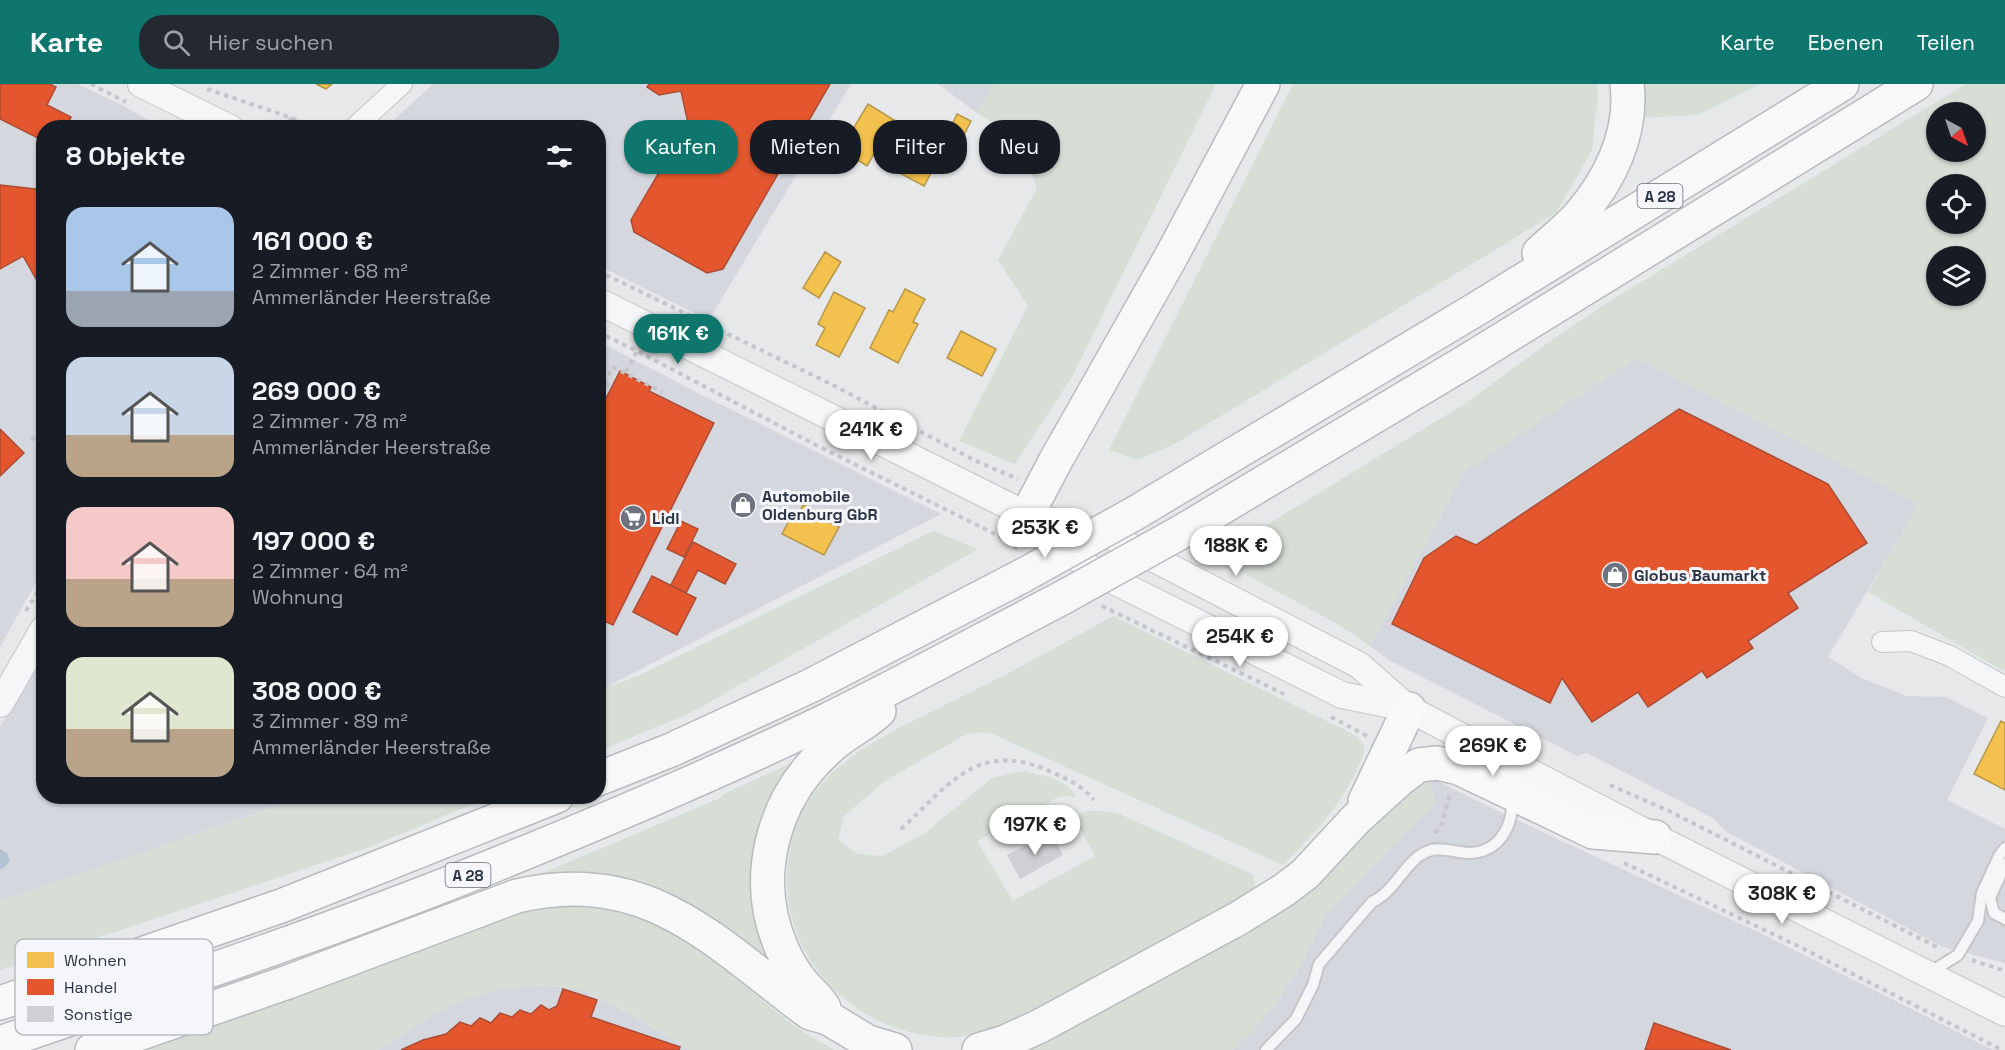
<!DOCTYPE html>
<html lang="de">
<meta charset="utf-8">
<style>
body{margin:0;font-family:"Space Grotesk",sans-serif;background:#242831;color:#f1f3f6;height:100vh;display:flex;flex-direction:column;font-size:22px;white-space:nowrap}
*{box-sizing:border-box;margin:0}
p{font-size:20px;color:#9ea1a6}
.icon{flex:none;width:33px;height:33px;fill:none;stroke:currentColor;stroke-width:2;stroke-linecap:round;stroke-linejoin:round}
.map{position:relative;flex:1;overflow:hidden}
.details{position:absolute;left:36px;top:36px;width:570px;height:684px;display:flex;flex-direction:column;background:#171b24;border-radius:24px;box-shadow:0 2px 4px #0004}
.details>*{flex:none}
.guide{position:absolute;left:624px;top:36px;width:570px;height:54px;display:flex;gap:12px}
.needle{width:39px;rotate:140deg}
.controls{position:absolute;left:1926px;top:18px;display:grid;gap:12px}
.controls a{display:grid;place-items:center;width:60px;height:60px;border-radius:50%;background:#171b24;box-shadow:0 2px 4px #0004;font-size:30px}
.price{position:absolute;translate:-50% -51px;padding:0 14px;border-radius:21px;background:#fff;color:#222;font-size:20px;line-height:39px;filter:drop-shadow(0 2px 3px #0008)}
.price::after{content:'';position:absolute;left:50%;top:36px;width:18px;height:14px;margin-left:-9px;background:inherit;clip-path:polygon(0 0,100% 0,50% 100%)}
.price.active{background:#0f766e;color:#fff}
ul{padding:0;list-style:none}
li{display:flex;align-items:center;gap:18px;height:150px;padding:0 30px}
li span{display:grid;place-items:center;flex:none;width:168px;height:120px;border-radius:18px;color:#555}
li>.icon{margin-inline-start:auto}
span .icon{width:72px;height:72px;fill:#fffc;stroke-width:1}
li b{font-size:26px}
h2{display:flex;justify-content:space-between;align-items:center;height:72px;padding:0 30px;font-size:26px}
.tag{padding:0 21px;border-radius:24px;background:#171b24;box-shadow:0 2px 4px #0004;font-size:21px;line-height:54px}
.tag.active{background:#0f766e;color:#fff}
header{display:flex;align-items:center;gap:36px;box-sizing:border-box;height:84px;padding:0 30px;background:#0f766e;color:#fff}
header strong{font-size:28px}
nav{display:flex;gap:33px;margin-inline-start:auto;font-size:21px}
.search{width:420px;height:54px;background:#242831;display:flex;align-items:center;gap:15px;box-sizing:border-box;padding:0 21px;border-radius:24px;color:#9ea1a6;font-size:22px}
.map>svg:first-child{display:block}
.built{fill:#d4d7dd}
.green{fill:#d6ded6;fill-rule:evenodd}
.water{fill:#b4c4d5}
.homes{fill:#f2c14e;stroke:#b6974b;stroke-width:1.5}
.shops{fill:#e4572e;stroke:#ac4c35;stroke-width:1.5}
.building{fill:#ced0d3}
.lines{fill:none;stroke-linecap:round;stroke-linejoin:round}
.service-casing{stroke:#c4c6c8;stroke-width:14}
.minor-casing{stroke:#c4c6c8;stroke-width:22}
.tertiary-casing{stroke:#c4c6c8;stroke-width:28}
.motorway-casing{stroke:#b8bbbf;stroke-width:36}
.path{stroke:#c5c6ca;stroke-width:4;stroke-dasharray:4.5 4.5;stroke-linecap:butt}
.service{stroke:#f5f6f7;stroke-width:10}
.minor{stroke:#f5f6f7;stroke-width:20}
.tertiary{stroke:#f5f6f7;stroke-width:26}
.motorway{stroke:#f8f8f8;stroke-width:33}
.motorway-bridge-casing{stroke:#b8bbbf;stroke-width:36;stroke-linecap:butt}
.motorway-bridge{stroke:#f8f8f8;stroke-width:33}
.labels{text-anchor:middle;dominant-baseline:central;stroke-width:6;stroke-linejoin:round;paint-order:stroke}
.shield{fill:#f4f6f9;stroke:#676e7b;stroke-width:1.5}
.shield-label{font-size:15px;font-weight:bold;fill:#2b3445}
.poi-label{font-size:16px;font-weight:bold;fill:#2b3445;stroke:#f4f6f9;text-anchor:start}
.key{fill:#f4f6f9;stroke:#b8bcc3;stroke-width:1.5}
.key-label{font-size:16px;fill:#2b3445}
</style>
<header>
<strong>Karte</strong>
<div class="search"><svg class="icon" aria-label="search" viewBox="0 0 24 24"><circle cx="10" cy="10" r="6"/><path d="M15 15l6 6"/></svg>Hier suchen</div>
<nav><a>Karte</a><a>Ebenen</a><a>Teilen</a></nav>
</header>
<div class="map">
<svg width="2005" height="966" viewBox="0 0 2005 966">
<rect width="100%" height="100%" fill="#e6e8ea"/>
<!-- built -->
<g class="built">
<path d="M0,0h78l42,20 41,23 -117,1 -1,442 -43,77z"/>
<path d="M433,0h418l-142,236 -110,-54 -1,-138h-213z"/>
<path d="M938,0h57l-19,28z"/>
<path d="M598,257l100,52 243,121 -335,173h-7z"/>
<path d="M1636,274l283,146 -91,153 34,21 45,18 39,1 42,21 -41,82 58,29v134l-62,-16 -216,-115 -16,-15 -124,-64 -10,3 -190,-97 -17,-13 95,-175z"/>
<path d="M43,567l1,145 259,1 -303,104v-174z"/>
<path d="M1427,692l85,42 246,114 235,118h-761l15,-13 24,-27 27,-40 27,-55 111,-113z"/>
<path d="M546,901l36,5 37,18 71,42h-312l55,-35 31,-16 36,-10z"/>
</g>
<!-- green -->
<g class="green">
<path d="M995,0h221l-143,291 -58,89 -56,-23 69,-135 -30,-46 39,-72 -19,-48 -42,-28z"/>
<path d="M1293,0h304l1,8 -6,58 -36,63 -385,233 -33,14 -29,-10z"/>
<path d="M1641,0h119l-62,31 -58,3z"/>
<path d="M1966,0h39v585l-2,2 -135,-79 50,-88 -282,-146 -171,113 -95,175 -31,-21 -125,-68 249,-152 96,-70 51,-34zM1936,28h40v40h-40zM1936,100h40v40h-40zM1936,172h40v40h-40z"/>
<path d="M933,447l45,18 -286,163 -93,39v-61l39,-14z"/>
<path d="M1113,532l240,118 8,7 4,7c-13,46 -49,84 -82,117l-295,-133 -22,2 -82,48 -40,34 -6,24 20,14 24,2 43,-23 67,-55 30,-7 28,6 19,10 8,10 -17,-1 -83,45 36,60 82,-45 -19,-35 2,-6c13,-8 31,-3 44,0l132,60 1,13 -11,9 -220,120c-35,14 -61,25 -101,18 -82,-15 -144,-86 -135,-171 2,-25 10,-50 26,-71 36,-48 111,-77 163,-104 46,-23 91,-48 136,-73z"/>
<path d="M800,675l-15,31 -2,179 -62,-35 -202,-51 199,-84 8,-6z"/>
<path d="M1427,692l9,26 -111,113 -27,55 -27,40 -24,27 -15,13h-207l251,-135 29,-19 18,-16 70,-82z"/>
<path d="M303,713h187l-123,51 -367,122v-69z"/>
<path d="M535,822c32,0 65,0 96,10 61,18 107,66 156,104 14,12 31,20 47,30h-144l-70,-42 -38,-18 -36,-5 -46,4 -36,10 -31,16 -55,35h-246z"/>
</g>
<!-- water -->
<path class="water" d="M0,765l7,4 3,7 -5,7 -5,2z"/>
<!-- homes -->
<g class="homes">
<path d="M316,0h16l-6,5z"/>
<path d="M868,20l26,16 -27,46 -32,-20 10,-15 5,3z"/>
<path d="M957,30l14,7 -19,37 -10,-5 -18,33 -32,-17 21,-41 30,15z"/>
<path d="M825,168l16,10 -22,36 -16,-10z"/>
<path d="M905,205l20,10 -12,23 5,2 -20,39 -28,-15 19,-38 4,2z"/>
<path d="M834,208l31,16 -26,49 -23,-12 9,-17 -7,-4z"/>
<path d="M961,247l35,18 -14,27 -35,-18z"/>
<path d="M803,421l13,7 -2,3 25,12 -15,28 -42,-21 10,-19 5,2z"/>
<path d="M2001,637l4,2v67l-31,-16z"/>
</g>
<!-- shops -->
<g class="shops">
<path d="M0,0h50l6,3 -9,18 24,12 -5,11h-22v13l-44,-22z"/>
<path d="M649,0h181l-107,185 -16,4 -73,-41 -3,-12 57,-97 -7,-32 -22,4 -12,-8z"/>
<path d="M0,101l44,5v103l-21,-37 -23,13z"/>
<path d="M620,287l31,16 -2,4 65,32 -101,202 -15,-7v-204z"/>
<path d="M1679,325l149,75 39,59 -79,50 10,15 -50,33 5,7 -46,30 -5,-7 -54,36 -10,-15 -46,30 -30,-44 -12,25 -158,-79 32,-66 32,-22 20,9z"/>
<path d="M0,345l24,24 -24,23z"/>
<path d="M681,437l17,8 -14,28 -17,-8z"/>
<path d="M693,458l43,22 -11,20 -27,-14 -12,23 -15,-8z"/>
<path d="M652,492l44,22 -19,37 -44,-23z"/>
<path d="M563,905l34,11 -6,17 89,30 -1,3h-278l22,-10 23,-6 14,-12 11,4 9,-8 11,5 9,-10 12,4 8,-7 11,4 10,-9 8,5 8,-4z"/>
<path d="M1654,939l77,27h-86z"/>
</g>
<!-- building -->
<path class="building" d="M1051,749l12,22 -43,24 -13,-24z"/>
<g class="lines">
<!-- service casing -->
<g class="service-casing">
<g id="service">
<path d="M2005,780l-15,34 4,15 11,6"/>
<path d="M1929,889l29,-18 20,-34 4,-28 17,-37 6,-8"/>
<path d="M1266,966l30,-31 17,-34 6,-21 53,-62c24,-11 33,-41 54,-50 13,-6 28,0 42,1 30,0 45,-25 44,-53"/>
</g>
</g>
<!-- minor casing -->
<g class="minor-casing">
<g id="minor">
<path d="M354,44l48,-44"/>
<path d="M1882,558l29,-1 39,15 55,31"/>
</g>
</g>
<!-- tertiary casing -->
<g class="tertiary-casing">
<g id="tertiary">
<path d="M141,0l89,44"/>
<path d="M598,217l429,214 65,55 250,125 64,13"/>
<path d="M1027,431l79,19 253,131 50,44 246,128 350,176"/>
<path d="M0,620l44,-76"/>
</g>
</g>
<!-- motorway casing -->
<g class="motorway-casing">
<g id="motorway">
<path d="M1539,169c12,-12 26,-22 38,-35 32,-36 56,-84 50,-134"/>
<path d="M1137,428l341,-204 364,-224"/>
<path d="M1027,431l29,-55 116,-205 91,-171"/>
<path d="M1181,448l286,-171 449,-277"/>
<path d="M598,695l73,-29 139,-64 212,-110"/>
<path d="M1365,717l44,-92"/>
<path d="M0,919l281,-97 276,-110"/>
<path d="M824,924c-4,-8 -12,-14 -18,-21 -10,-11 -18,-24 -24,-38 -31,-70 -10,-150 46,-200 15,-15 35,-23 51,-38"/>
<path d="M0,959c171,-59 344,-116 512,-185 106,-43 211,-88 313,-137 80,-39 158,-82 237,-123"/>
<path d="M92,966l196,-68 229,-86c131,-31 197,46 293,117l18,5 40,24 27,8"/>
<path d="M979,966l26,-8 35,-16 199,-108 45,-28 21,-16 51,-55 44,-40 19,-14 18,-2 22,5 134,64 62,5"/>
</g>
</g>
<!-- path -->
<g class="path">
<path d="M91,0l35,18"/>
<path d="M207,5l85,29 21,10"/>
<path d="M284,44l8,-10"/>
<path d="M598,187l233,113 147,78 40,17"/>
<path d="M598,248l39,19 177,93 185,92 20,14"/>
<path d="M626,288l11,-21"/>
<path d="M598,296l14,7"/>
<path d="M604,299l9,-16 50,25"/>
<path d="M31,356l13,-8"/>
<path d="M1102,522l182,88"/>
<path d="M26,527l18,-30"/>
<path d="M1331,633l36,19"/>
<path d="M1610,701l59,26 270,137"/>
<path d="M901,745c47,-43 76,-89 146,-59 18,8 35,15 47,30"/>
<path d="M1435,749l7,-9 8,-31"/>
<path d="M1624,779l174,83 204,104"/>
<path d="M1972,876l33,11"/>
</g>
<!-- service -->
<use href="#service" class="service"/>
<!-- minor -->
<use href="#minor" class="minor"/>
<!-- tertiary -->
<use href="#tertiary" class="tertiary"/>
<!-- motorway -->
<use href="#motorway" class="motorway"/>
<!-- motorway-bridge casing -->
<g class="motorway-bridge-casing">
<g id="motorway-bridge">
<path d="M1022,492l115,-64"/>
<path d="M1062,514l119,-66"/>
</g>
</g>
<!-- motorway-bridge -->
<use href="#motorway-bridge" class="motorway-bridge"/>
</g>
<!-- icons -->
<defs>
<g id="shop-disc" transform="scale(1.35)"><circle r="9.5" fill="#6c737f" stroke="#f4f6f9"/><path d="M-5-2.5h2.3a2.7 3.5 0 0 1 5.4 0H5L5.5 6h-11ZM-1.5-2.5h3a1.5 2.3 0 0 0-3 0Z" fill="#fff"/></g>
<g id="supermarket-disc" transform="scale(1.35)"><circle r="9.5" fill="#6c737f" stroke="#f4f6f9"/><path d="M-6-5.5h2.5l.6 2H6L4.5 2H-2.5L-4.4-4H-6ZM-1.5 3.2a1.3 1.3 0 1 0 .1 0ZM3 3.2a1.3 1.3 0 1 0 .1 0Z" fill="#fff"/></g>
</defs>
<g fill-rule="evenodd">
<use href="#shop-disc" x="743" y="421"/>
<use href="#supermarket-disc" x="633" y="434"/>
<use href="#shop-disc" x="1615" y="491"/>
</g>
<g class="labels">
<!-- shield labels -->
<g class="shield">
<rect x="1637.5" y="100" width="45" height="24" rx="4.5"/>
<rect x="445.5" y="779" width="45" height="24" rx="4.5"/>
</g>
<g class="shield-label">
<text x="1660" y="112">A 28</text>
<text x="468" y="791">A 28</text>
</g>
<!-- poi labels -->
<g class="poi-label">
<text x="762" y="412">Automobile<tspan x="762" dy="18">Oldenburg GbR</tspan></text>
<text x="652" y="434">Lidl</text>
<text x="1634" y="491">Globus Baumarkt</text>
</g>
</g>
<!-- legend -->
<rect x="15" y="855" width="198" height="96" rx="9" class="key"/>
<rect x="27" y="868" width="27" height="16" fill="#f2c14e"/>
<rect x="27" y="895" width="27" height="16" fill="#e4572e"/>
<rect x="27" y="922" width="27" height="16" fill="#ced0d3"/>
<g class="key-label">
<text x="64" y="882">Wohnen</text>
<text x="64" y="909">Handel</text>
<text x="64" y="936">Sonstige</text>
</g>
</svg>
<div class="controls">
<a><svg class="needle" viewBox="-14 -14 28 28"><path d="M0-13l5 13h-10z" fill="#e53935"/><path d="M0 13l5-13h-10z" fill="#9ea1a6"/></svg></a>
<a><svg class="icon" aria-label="locate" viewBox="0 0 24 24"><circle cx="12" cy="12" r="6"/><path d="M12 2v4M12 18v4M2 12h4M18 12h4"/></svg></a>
<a><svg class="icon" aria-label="layers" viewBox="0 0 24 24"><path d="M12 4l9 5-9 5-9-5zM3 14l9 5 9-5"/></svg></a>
</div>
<b class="price active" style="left:678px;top:281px">161K €</b>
<b class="price" style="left:871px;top:377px">241K €</b>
<b class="price" style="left:1045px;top:475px">253K €</b>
<b class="price" style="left:1236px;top:493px">188K €</b>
<b class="price" style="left:1240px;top:584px">254K €</b>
<b class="price" style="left:1493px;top:693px">269K €</b>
<b class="price" style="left:1035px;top:772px">197K €</b>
<b class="price" style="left:1782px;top:841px">308K €</b>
<div class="guide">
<a class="tag active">Kaufen</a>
<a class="tag">Mieten</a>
<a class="tag">Filter</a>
<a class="tag">Neu</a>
</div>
<section class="details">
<h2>8 Objekte<svg class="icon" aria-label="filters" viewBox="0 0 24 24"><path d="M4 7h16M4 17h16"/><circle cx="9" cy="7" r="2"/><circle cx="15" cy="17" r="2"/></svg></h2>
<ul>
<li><span style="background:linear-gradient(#a9c7e8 70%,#9aa5b1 0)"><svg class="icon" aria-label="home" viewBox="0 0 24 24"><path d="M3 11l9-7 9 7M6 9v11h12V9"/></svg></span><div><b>161 000 €</b><p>2 Zimmer · 68 m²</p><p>Ammerländer Heerstraße</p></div></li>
<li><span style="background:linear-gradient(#c9d6e8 65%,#b9a48a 0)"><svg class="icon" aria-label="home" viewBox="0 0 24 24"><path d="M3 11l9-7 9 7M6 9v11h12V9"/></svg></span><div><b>269 000 €</b><p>2 Zimmer · 78 m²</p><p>Ammerländer Heerstraße</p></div></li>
<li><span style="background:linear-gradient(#f6c9c9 60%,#b9a48a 0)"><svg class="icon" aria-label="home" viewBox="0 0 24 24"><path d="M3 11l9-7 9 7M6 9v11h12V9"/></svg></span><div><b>197 000 €</b><p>2 Zimmer · 64 m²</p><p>Wohnung</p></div></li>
<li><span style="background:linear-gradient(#dfe7d0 60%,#b9a48a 0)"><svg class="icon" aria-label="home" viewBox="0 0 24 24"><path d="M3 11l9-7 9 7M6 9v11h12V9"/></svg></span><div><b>308 000 €</b><p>3 Zimmer · 89 m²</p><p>Ammerländer Heerstraße</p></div></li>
</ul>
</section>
</div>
